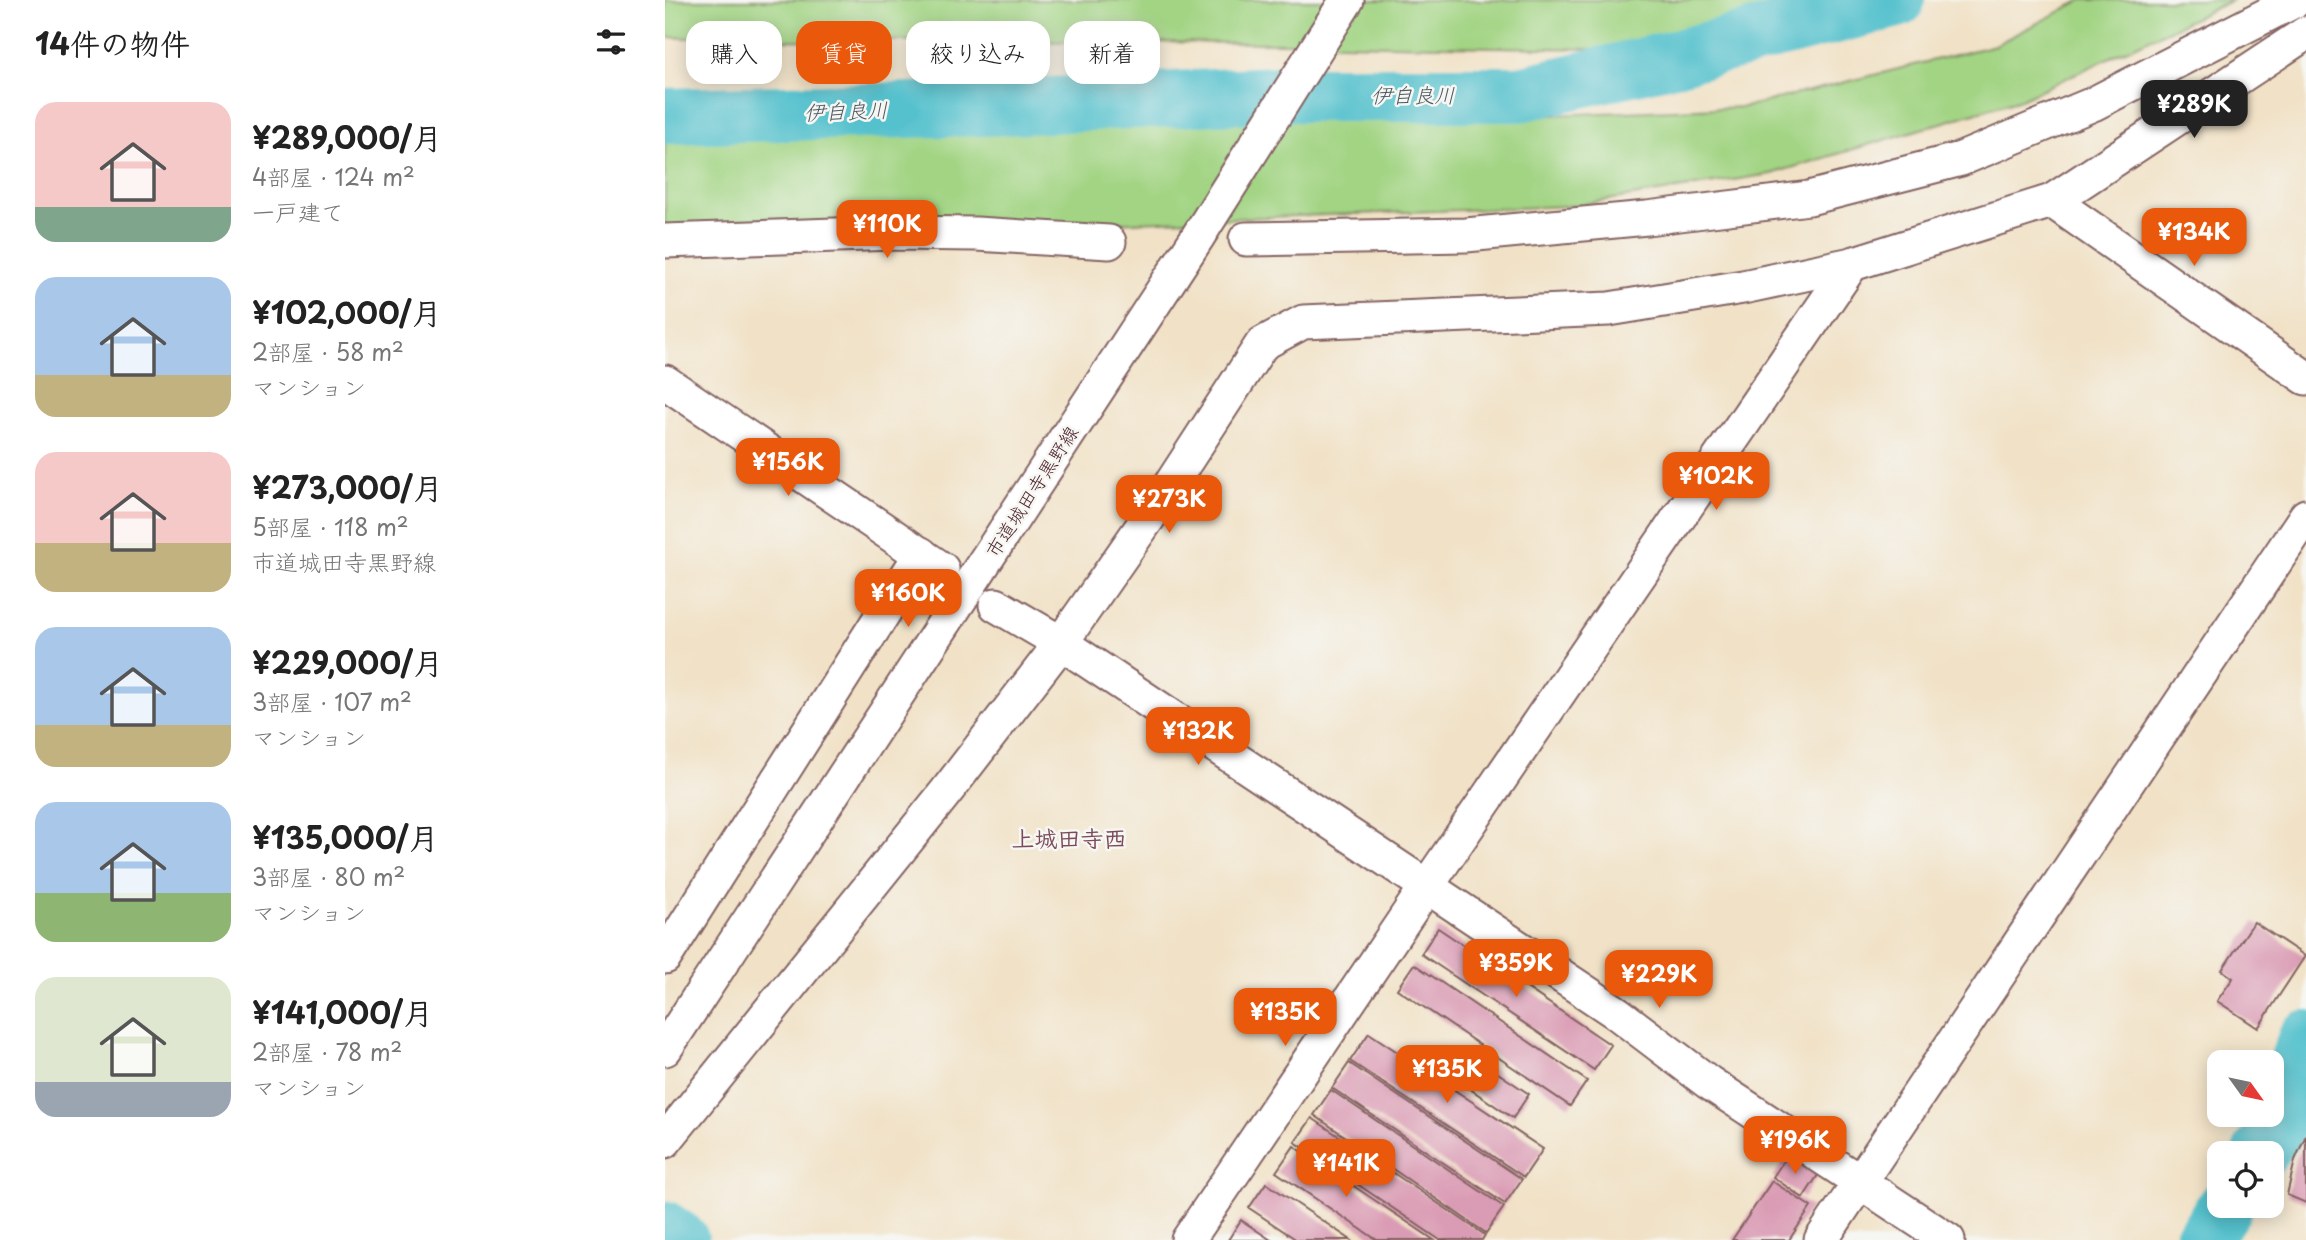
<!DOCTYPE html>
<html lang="ja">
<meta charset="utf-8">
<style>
body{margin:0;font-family:"Playpen Sans","Klee One",sans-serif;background:#f2f2f2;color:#222;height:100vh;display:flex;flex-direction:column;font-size:26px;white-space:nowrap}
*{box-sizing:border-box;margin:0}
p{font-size:23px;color:#767676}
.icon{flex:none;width:38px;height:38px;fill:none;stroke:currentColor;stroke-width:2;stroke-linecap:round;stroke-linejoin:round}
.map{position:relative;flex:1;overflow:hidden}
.side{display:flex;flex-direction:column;background:#fff;width:665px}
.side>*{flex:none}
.banner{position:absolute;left:21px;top:21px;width:665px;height:63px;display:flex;gap:14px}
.needle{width:46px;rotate:123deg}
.buttons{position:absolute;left:1542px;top:1050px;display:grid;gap:14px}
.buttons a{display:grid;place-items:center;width:77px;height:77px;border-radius:14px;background:#fff;box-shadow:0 4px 18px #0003;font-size:35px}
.price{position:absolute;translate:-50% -60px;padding:0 16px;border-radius:14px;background:#ea580c;color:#fff;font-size:23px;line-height:46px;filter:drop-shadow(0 2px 4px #0008)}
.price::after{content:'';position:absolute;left:50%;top:42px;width:21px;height:16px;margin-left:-10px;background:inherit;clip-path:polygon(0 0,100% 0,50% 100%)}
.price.current{background:#222;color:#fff}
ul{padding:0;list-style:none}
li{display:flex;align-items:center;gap:21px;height:175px;padding:0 35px}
li span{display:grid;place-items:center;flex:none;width:196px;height:140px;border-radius:21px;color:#555}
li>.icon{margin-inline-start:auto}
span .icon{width:84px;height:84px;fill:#fffc;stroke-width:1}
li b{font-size:30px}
h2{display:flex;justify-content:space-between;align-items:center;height:84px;padding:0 35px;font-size:30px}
.pill{padding:0 24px;border-radius:21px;background:#fff;box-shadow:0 4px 18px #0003;font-size:24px;line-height:63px}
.pill.current{background:#ea580c;color:#fff}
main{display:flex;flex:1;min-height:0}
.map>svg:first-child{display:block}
.green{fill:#a2d483;stroke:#767a57;stroke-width:2}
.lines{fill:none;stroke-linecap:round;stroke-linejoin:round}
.river{stroke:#54c1cd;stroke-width:56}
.building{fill:#da9bb4}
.minor-casing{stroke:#846362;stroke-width:37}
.minor{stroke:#fff;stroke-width:33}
.labels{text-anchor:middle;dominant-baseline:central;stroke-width:5;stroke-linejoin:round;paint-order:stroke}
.street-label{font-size:19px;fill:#4a1f2b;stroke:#f6f6f2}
.water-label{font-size:21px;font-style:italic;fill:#4e5864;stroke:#f6f6f2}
.quarter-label{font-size:23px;font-weight:bold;fill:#7c4a5b;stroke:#f6f6f2}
</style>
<main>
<section class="side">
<h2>14件の物件<svg class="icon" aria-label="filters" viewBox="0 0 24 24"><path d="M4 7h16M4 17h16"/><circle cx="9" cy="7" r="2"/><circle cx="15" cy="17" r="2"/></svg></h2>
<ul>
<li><span style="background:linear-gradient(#f6c9c9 75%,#7fa58c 0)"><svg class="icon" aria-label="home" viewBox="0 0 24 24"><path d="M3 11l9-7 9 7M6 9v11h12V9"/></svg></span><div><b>¥289,000/月</b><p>4部屋 · 124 m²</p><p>一戸建て</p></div></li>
<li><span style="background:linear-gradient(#a9c7e8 70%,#c2b280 0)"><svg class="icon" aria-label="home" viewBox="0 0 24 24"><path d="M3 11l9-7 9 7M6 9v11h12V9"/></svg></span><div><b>¥102,000/月</b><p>2部屋 · 58 m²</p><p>マンション</p></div></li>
<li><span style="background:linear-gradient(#f6c9c9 65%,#c2b280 0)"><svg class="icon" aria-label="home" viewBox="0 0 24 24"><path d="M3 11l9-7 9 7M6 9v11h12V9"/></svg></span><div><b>¥273,000/月</b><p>5部屋 · 118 m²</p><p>市道城田寺黒野線</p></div></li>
<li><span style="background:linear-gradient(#a9c7e8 70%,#c2b280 0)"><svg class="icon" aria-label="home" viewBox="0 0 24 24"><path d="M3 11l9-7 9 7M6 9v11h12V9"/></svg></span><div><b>¥229,000/月</b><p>3部屋 · 107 m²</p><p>マンション</p></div></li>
<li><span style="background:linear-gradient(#a9c7e8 65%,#8fb573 0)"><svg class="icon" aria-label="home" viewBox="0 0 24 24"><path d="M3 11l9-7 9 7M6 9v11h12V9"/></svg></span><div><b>¥135,000/月</b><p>3部屋 · 80 m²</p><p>マンション</p></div></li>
<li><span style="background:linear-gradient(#dfe7d0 75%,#9aa5b1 0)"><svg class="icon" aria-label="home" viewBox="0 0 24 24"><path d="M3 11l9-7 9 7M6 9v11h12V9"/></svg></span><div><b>¥141,000/月</b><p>2部屋 · 78 m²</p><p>マンション</p></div></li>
</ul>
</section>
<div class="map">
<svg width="1641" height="1240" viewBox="0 0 1641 1240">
<rect width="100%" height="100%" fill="#f6f6f2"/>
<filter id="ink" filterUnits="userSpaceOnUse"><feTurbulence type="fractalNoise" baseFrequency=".0143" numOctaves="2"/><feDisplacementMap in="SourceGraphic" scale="14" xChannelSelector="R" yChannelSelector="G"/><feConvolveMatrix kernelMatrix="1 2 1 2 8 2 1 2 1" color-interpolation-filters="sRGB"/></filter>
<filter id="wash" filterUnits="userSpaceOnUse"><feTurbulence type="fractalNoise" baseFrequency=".00686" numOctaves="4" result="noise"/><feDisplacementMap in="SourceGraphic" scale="28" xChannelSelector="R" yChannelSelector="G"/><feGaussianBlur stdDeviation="1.57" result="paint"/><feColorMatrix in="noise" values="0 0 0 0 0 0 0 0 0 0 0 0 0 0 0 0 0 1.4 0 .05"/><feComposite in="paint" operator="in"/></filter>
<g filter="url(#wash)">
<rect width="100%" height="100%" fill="#f1e2c7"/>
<!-- green -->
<g class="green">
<path d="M0,0h1156l-175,50 -357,-7 -557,-3 -67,-3z"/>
<path d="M1417,0h151l-212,99 -250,75 -201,32 -461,17 -444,10v-107h223l149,-9 396,3 312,-13 250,-62z"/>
</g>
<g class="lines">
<!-- river -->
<g class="river">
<path d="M0,116l319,-8 295,-14h241l158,-37 219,-57"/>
<path d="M1595,1153l33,-50 5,-44 8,-21"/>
<path d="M0,1229l16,11"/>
<path d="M1537,1240l23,-34"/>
</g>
</g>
<g id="blocks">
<!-- building -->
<g class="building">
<path d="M1589,922l51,34 -47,72 -41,-27 16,-23 -11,-8z"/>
<path d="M773,928l173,117 -17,25 -173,-116z"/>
<path d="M749,964l173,117 -17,25 -173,-117z"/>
<path d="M704,1033l174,116 -19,28 -174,-116z"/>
<path d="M805,1054l59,40 -16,24 -59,-40z"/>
<path d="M684,1063l173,116 -17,25 -173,-116z"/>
<path d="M666,1090l173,117 -18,26 -172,-118z"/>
<path d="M647,1118l173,117 -3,5h-42l-145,-98z"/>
<path d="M1641,1135v68l-19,-8 8,-35z"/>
<path d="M629,1146l140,94h-57l-101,-68z"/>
<path d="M1123,1154l30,21 -15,23 -30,-21z"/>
<path d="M1107,1181l39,26 -22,33h-57z"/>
<path d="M601,1183l85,57h-54l-48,-32z"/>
<path d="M576,1220l30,20h-43z"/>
</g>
</g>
</g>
<g filter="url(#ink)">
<use href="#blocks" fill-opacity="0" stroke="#846362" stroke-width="2"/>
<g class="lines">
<!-- minor casing -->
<g class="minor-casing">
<g id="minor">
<path d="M1387,201l254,177"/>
<path d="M581,239l220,-4 181,-17 162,-20 152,-39 132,-55 203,-104"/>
<path d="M0,241l228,-8 83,1 133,8"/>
<path d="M0,382l277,187"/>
<path d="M331,605l65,38 556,370 91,69 240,158"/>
<path d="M0,957l256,-403"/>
<path d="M0,1049l532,-811 150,-238"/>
<path d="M0,1141l281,-349 115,-149 97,-139 104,-160 41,-22 306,-13 134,-22 109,-23"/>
<path d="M523,1240l239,-354 425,-622 200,-63 254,-168"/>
<path d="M1156,1240l485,-724"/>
</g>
</g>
<!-- minor -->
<use href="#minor" class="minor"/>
</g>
</g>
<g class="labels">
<!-- street labels -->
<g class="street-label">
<text transform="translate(366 491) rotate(-57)">市道城田寺黒野線</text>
</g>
<!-- water labels -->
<g class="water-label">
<text x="748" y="94">伊自良川</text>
<text transform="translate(181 110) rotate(-2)">伊自良川</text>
</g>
<!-- quarter labels -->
<g class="quarter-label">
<text x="404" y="837">上城田寺西</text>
</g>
</g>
</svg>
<div class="buttons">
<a><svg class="needle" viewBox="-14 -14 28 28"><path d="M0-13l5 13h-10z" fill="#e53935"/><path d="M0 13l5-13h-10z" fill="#767676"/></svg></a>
<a><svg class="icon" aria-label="locate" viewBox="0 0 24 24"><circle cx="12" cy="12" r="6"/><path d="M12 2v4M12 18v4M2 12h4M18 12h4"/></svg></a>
</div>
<b class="price current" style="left:1529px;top:140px">¥289K</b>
<b class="price" style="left:222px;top:260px">¥110K</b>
<b class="price" style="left:1529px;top:268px">¥134K</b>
<b class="price" style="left:123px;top:498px">¥156K</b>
<b class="price" style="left:1051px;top:512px">¥102K</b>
<b class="price" style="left:504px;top:535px">¥273K</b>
<b class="price" style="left:243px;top:629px">¥160K</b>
<b class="price" style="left:533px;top:767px">¥132K</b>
<b class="price" style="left:851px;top:999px">¥359K</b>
<b class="price" style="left:994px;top:1010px">¥229K</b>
<b class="price" style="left:620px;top:1048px">¥135K</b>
<b class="price" style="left:782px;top:1105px">¥135K</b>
<b class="price" style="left:1130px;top:1176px">¥196K</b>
<b class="price" style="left:681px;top:1199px">¥141K</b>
<div class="banner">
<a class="pill">購入</a>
<a class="pill current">賃貸</a>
<a class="pill">絞り込み</a>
<a class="pill">新着</a>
</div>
</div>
</main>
